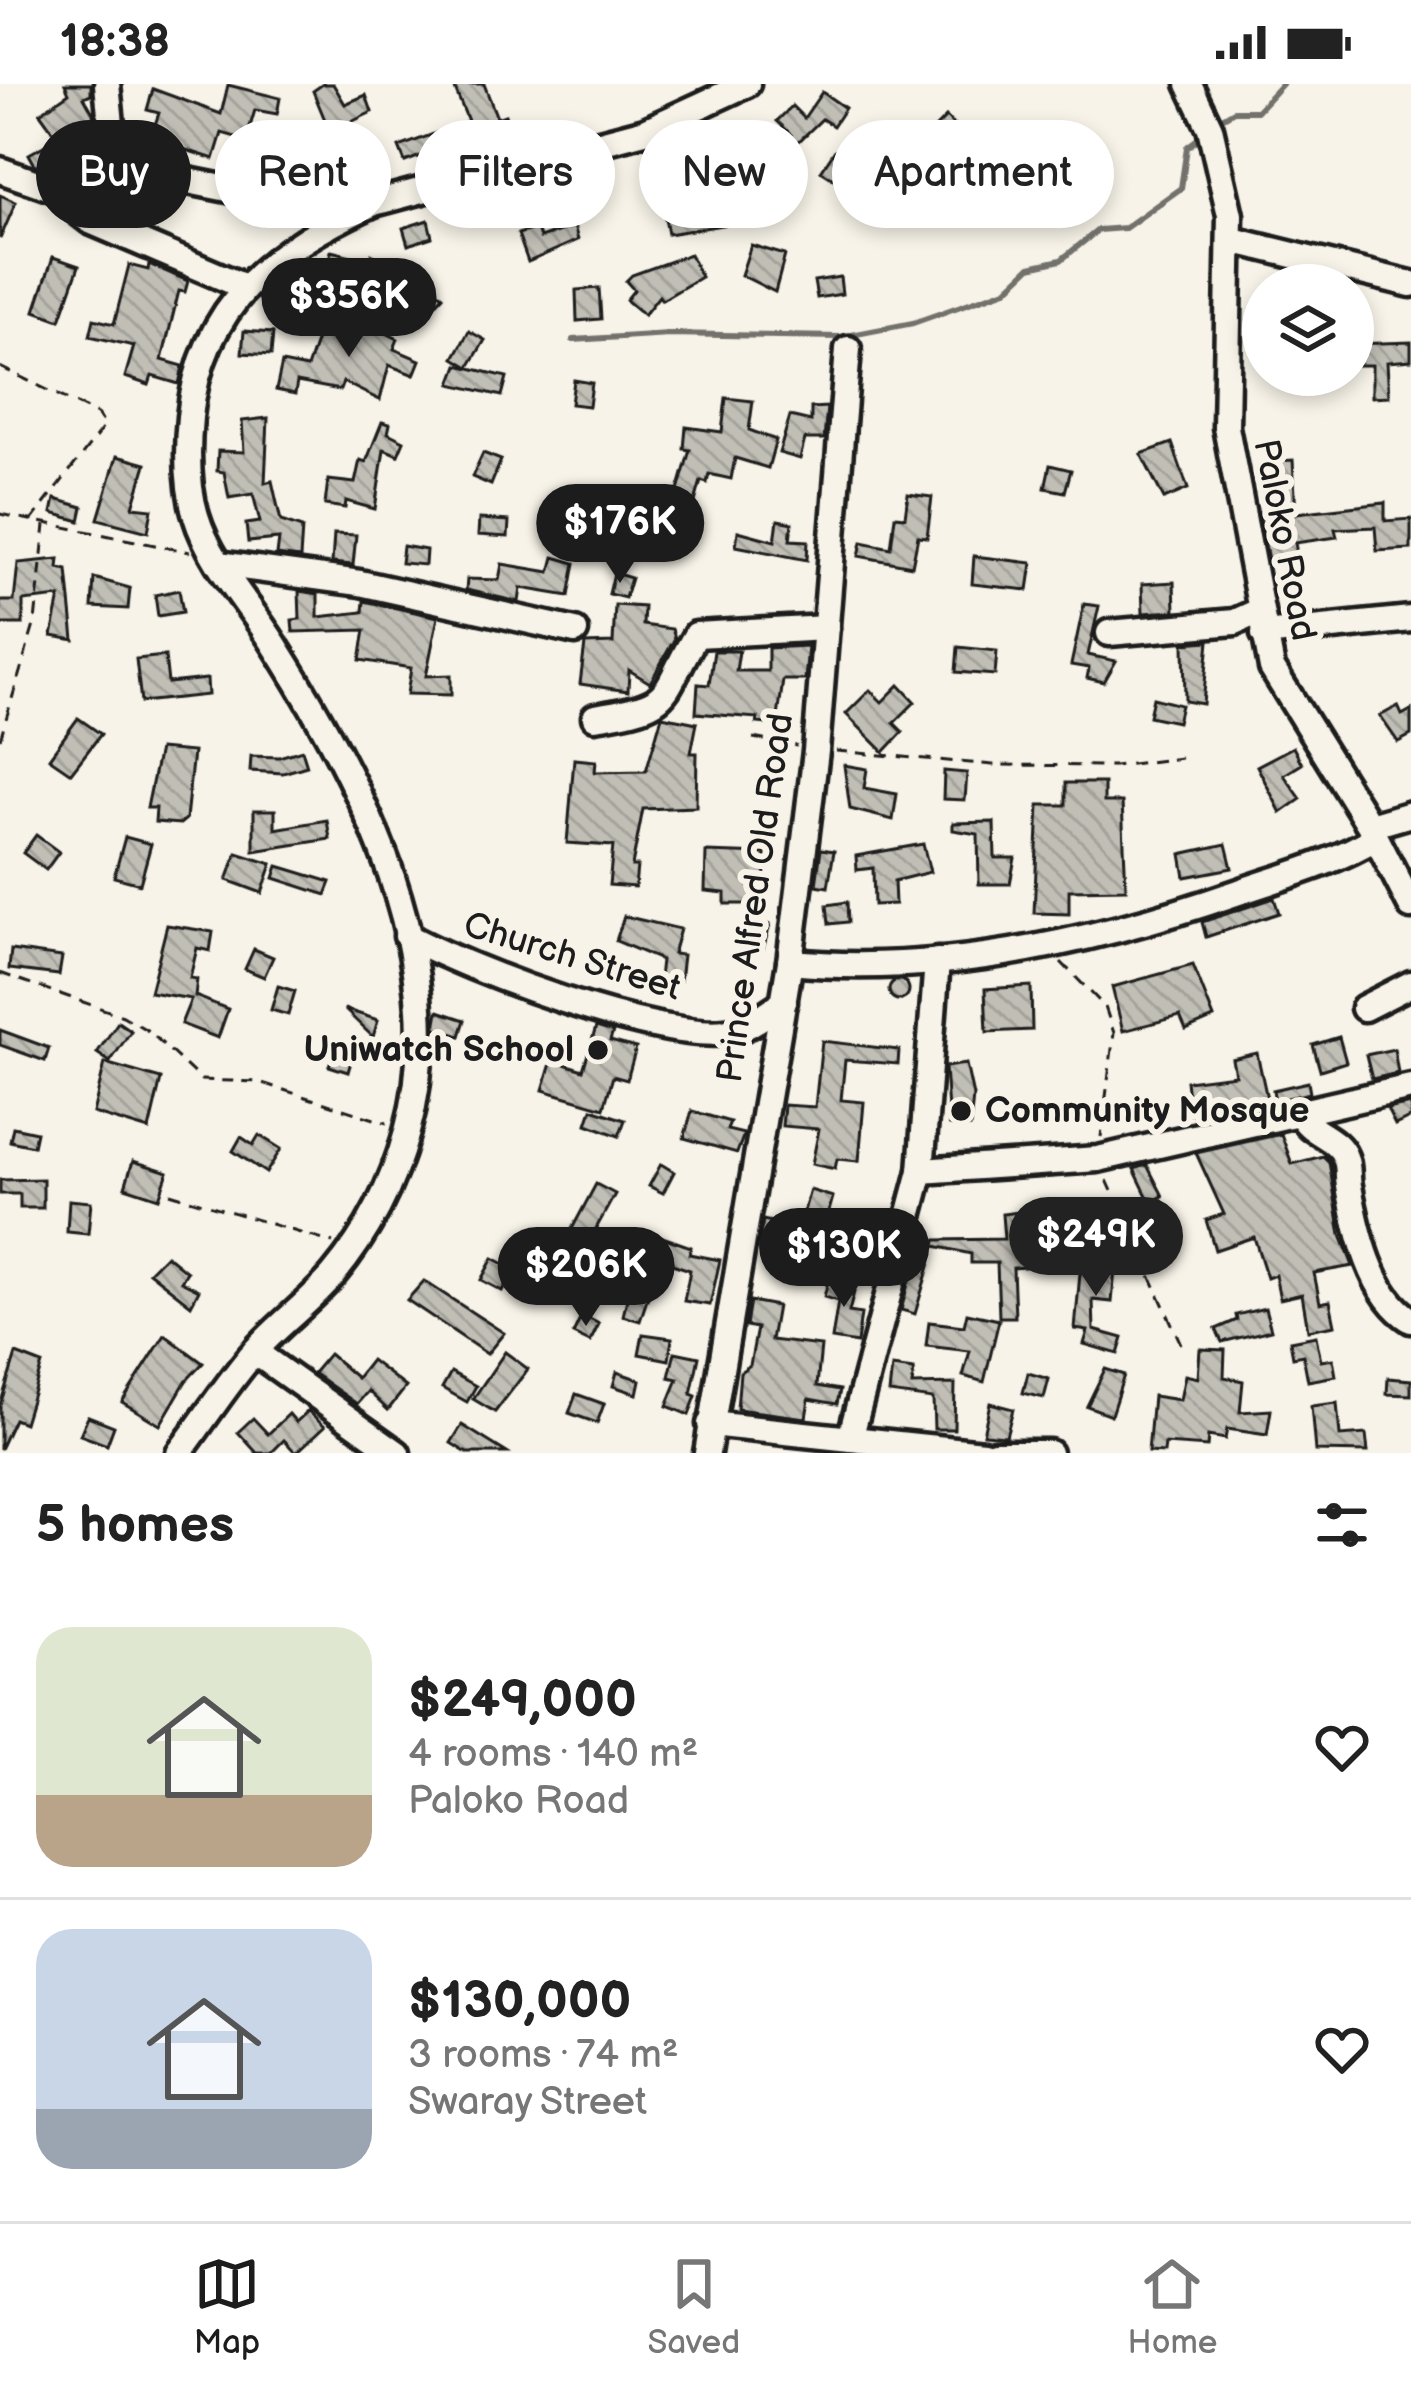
<!DOCTYPE html>
<meta charset="utf-8">
<style>
body{margin:0;font-family:"Balsamiq Sans",sans-serif;background:#f6f6f6;color:#222;height:100vh;display:flex;flex-direction:column;font-size:45px;white-space:nowrap}
*{box-sizing:border-box;margin:0}
p{font-size:39px;color:#767676}
.icon{flex:none;width:66px;height:66px;fill:none;stroke:currentColor;stroke-width:2;stroke-linecap:round;stroke-linejoin:round}
.map{position:relative;height:1369px;overflow:hidden}
.sheet{display:flex;flex-direction:column;background:#fff;flex:1}
.sheet>*{flex:none}
.guide{position:absolute;left:36px;top:36px;width:1341px;height:108px;display:flex;gap:24px}
.tools{position:absolute;left:1242px;top:180px;display:grid;gap:24px}
.tools a{display:grid;place-items:center;width:132px;height:132px;border-radius:50%;background:#fff;box-shadow:0 6px 18px #0003;font-size:60px}
.price{position:absolute;translate:-50% -102px;padding:0 27px;border-radius:42px;background:#1c1c1c;color:#fff;font-size:39px;line-height:78px;filter:drop-shadow(0 3px 6px #0008)}
.price::after{content:'';position:absolute;left:50%;top:72px;width:36px;height:27px;margin-left:-18px;background:inherit;clip-path:polygon(0 0,100% 0,50% 100%)}
.price.current{background:#222;color:#fff}
ul{padding:0;list-style:none}
li{display:flex;align-items:center;gap:36px;height:300px;padding:0 36px}
li+li{border-top:3px solid #e0e0e0}
li span{display:grid;place-items:center;flex:none;width:336px;height:240px;border-radius:36px;color:#555}
li>.icon{margin-inline-start:auto}
span .icon{width:144px;height:144px;fill:#fffc;stroke-width:1}
li b{font-size:51px}
h2{display:flex;justify-content:space-between;align-items:center;height:144px;padding:0 36px;font-size:51px}
.chip{padding:0 42px;border-radius:54px;background:#fff;box-shadow:0 6px 18px #0003;font-size:42px;line-height:108px}
.chip.current{background:#1c1c1c;color:#fff}
.status{display:flex;justify-content:space-between;align-items:center;height:84px;padding:0 60px;background:#fff;direction:ltr}
.status svg{height:33px;fill:currentColor}
.tab-bar{display:flex;justify-content:space-around;align-items:center;height:168px;border-top:3px solid #e0e0e0;background:#fff;font-size:33px;color:#767676}
.tab-bar a{display:grid;justify-items:center;gap:6px}
.tab-bar .current{color:#1c1c1c}
.map>svg:first-child{display:block}
.lines{fill:none;stroke-linecap:round;stroke-linejoin:round}
.stream{stroke:#72716c;stroke-width:6}
.building{fill:url(#building-back-hatch);stroke:#1c1c1c;stroke-width:3}
.minor-casing{stroke:#1c1c1c;stroke-width:33}
.path{stroke:#1c1c1c;stroke-width:3;stroke-dasharray:12 9;stroke-linecap:butt}
.minor{stroke:#f7f3e8;stroke-width:24}
.poi-dot{fill:#1c1c1c;stroke:#f7f3e8;stroke-width:4.5}
.labels{text-anchor:middle;dominant-baseline:central;stroke-width:12;stroke-linejoin:round;paint-order:stroke}
.street-label{font-size:36px;fill:#1c1c1c;stroke:#f7f3e8}
.poi-label{font-size:36px;font-weight:bold;fill:#1c1c1c;stroke:#f7f3e8;text-anchor:end}
</style>
<div class="status"><b>18:38</b><svg viewBox="0 0 49 12"><path d="M0 12V9h3v3zM5 12V6h3v6zM10 12V3h3v9zM15 12V0h3v12zM26 1h20v11H26zM47 4h2v5h-2z"/></svg></div>
<div class="map">
<svg width="1411" height="1369" viewBox="0 0 1411 1369">
<defs>
<pattern id="building-back-hatch" width="6" height="6" patternUnits="userSpaceOnUse" patternTransform="scale(3)"><rect width="6" height="6" fill="#c0beb5"/><path d="M-1 5l2 2M0 0l6 6M5-1l2 2" fill="none" stroke="#a4a39b"/></pattern>
</defs>
<rect width="100%" height="100%" fill="#f7f3e8"/>
<filter id="ink" filterUnits="userSpaceOnUse"><feTurbulence type="fractalNoise" baseFrequency=".00833" numOctaves="2"/><feDisplacementMap in="SourceGraphic" scale="24" xChannelSelector="R" yChannelSelector="G"/><feConvolveMatrix kernelMatrix="1 2 1 2 8 2 1 2 1" color-interpolation-filters="sRGB"/></filter>
<g filter="url(#ink)">
<g class="lines">
<!-- stream -->
<g class="stream">
<path d="M1215,38l19,-11h23l25,-27"/>
<path d="M573,256l96,-6 172,3 72,-14 93,-33 24,-23 31,-7 37,-30 27,-2 56,-40 6,-41 15,-11"/>
</g>
</g>
<!-- building -->
<g class="building">
<path d="M65,0h26v10l-7,3 9,16 1,11 -7,4 6,11 -7,4 6,11 -17,17 -6,-11 -19,10 -15,-5 -6,-11 29,-16 -18,-25 29,-20z"/>
<path d="M323,0h10l12,20 21,-9 6,17 -42,20 -17,-41z"/>
<path d="M453,0h31l13,34 8,-3 10,27 -59,21 -7,-18 -44,17 -6,-15 69,-26z"/>
<path d="M228,1l52,13 -3,16 -22,-4 -9,30 -24,-7 -8,26 -28,-9 -4,12 -36,-11 13,-38 -12,-3 6,-21 68,25z"/>
<path d="M822,8l23,16 -12,18 -11,-7 -30,29 -6,-5 6,-8 -15,-14 15,-15 12,12z"/>
<path d="M946,33l21,22 -16,16 -21,-22z"/>
<path d="M344,48l8,17 -14,7 -9,-17z"/>
<path d="M762,58l25,37 -36,24 1,7 -17,1 -1,-24 24,-2 -19,-28z"/>
<path d="M835,66l19,12 -6,9 15,9 -8,13 -34,-22z"/>
<path d="M681,71l2,6 8,-4 10,27 -22,11 -12,-35z"/>
<path d="M260,72l44,15 -5,17 -45,-10z"/>
<path d="M0,111l16,7 -16,37z"/>
<path d="M735,127h16l1,9 -84,14 -4,-21z"/>
<path d="M428,136l4,17 -24,8 -5,-17z"/>
<path d="M574,142l4,14 -50,22 -10,-28 19,-6 3,10z"/>
<path d="M751,161l34,10 -10,37 -34,-17z"/>
<path d="M331,167l45,11 -3,-7 50,23 20,18 -12,13 -39,-33 -7,17 -60,-18z"/>
<path d="M690,170l11,23 -39,23 -3,-4 -15,19 -18,-15 8,-10 -8,-9 6,-6z"/>
<path d="M53,173l26,9 -19,54 -25,-9z"/>
<path d="M149,180l39,17 -3,11 -6,-1 -17,69 21,6 -4,18 -27,-8 -3,9 -24,-8 9,-31 -44,-10 4,-17 20,5 15,-59 19,5z"/>
<path d="M840,193l2,17 -25,4 -3,-17z"/>
<path d="M599,204l2,31 -24,2 -1,-31z"/>
<path d="M341,226l57,29 -4,10 26,11 -6,15 -25,-10 -9,35 -37,-18 -3,8 -43,-8 -2,12 -19,-4 6,-27 25,5 13,-38 14,5z"/>
<path d="M244,247l29,2 -2,22 -29,-2z"/>
<path d="M469,247l16,9 -16,27 -15,-9z"/>
<path d="M1411,258v18l-24,2 2,34 -17,1v-32h-19v-21z"/>
<path d="M458,281l49,12 -5,19 -51,-12z"/>
<path d="M574,296l18,3 -3,23 -18,-2z"/>
<path d="M726,314l27,3 -4,29 27,10 -8,28 -33,-10 -4,21 -22,-5 -2,9 -6,-2 -12,42 -58,-13 4,-18 40,9 15,-51 -6,-1 2,-22 36,5z"/>
<path d="M827,323l-3,32h-19l-5,20 -21,-6 11,-37 21,5v-13z"/>
<path d="M268,334l-3,65 7,-2 9,40 21,7 -2,30 -23,-3 2,-16 -31,3 -2,-18 14,-2 -7,-28 -24,4 -5,-26 -7,-1 1,-20 26,1 -2,-31z"/>
<path d="M382,338l8,2 -2,9 16,8 -6,14 -14,-6 -9,60 -29,-8 -1,7 -20,-3 3,-25 27,3 5,-23 6,2z"/>
<path d="M1172,359l16,46 -24,10 -23,-45z"/>
<path d="M483,369l18,7 -10,25 -19,-8z"/>
<path d="M117,372l29,8 -13,43 19,2 -4,23 -50,-13z"/>
<path d="M1293,376l3,53 89,-10v18l26,-2v30l-34,2 -2,-24 -40,2 2,8 -42,6 2,11 -29,6 -9,-47 7,-1 -3,-50z"/>
<path d="M1050,381l21,5 -6,22 -20,-4z"/>
<path d="M908,410l24,3 -5,40 -9,-1 -6,30 -53,-10 3,-14 29,6 4,-32 10,1z"/>
<path d="M55,415l28,8 -3,14 -28,-8z"/>
<path d="M568,429l32,16 -7,20 -36,-2z"/>
<path d="M479,435l30,2 -1,16 -30,-2z"/>
<path d="M778,436l14,3 -2,17 18,1 -1,19 -71,-14 2,-15 37,10z"/>
<path d="M334,450l22,1 -3,30 -21,-2z"/>
<path d="M403,462l23,4 -1,15 -24,-2z"/>
<path d="M974,472l58,7 -4,27 -56,-6z"/>
<path d="M554,473l21,6 -6,33 -48,-8 -2,14 -53,-12 1,-11 32,1 3,-16 48,8z"/>
<path d="M59,475l-1,9 9,2 7,70 -22,-4 8,-39 -37,4v23h-23v-23h14l4,-38z"/>
<path d="M614,489l17,5 -6,20 -16,-4z"/>
<path d="M94,494l36,10 -2,21 -36,-2z"/>
<path d="M1174,498l1,29 -32,2 -1,-29z"/>
<path d="M179,506l4,22 -25,4 -3,-21z"/>
<path d="M299,507l19,3v23l45,-5 1,-11 74,16 -12,59 25,-1v20l-44,-1 4,-26 -51,-8 5,-30 -72,2 -1,-12 8,-1z"/>
<path d="M1084,520l15,2 -11,49 28,6 -12,21 -17,-4 2,-10 -18,-3z"/>
<path d="M615,521l29,2 -1,18 29,4 3,9 -25,45 -21,-13 -1,21 -48,-7 5,-40 28,-1z"/>
<path d="M1209,557l-6,63 -18,-3 -1,-58z"/>
<path d="M808,562l-3,34h-22l-6,45 -20,-2 1,-5 -62,-5 2,-29 11,1 5,-34h25l-3,20h32v-23z"/>
<path d="M958,563l39,4 -2,24 -39,-3z"/>
<path d="M165,572l3,27 39,-4 1,16 -67,7 -5,-43z"/>
<path d="M899,601l16,17 -21,21 9,9 -19,20 -38,-38 24,-24 12,12z"/>
<path d="M1153,614l28,7 -4,17 -28,-6z"/>
<path d="M1398,622l4,9 9,-5v25l-13,7 -18,-26z"/>
<path d="M662,632l35,7 -6,30h6l-1,54 -53,2 -11,57h5l-2,21 -26,-2 4,-39 -46,-3 7,-84 22,2 -1,11 51,-1z"/>
<path d="M78,634l23,16 -30,39 -22,-15z"/>
<path d="M1293,663l9,17 -18,11 17,24 -20,14 -24,-47z"/>
<path d="M159,665l34,3 -7,67 -6,5 -25,-2 1,-14h-9z"/>
<path d="M302,666l5,16 -24,7 -33,-2 1,-15 28,1z"/>
<path d="M844,681l23,4 -3,19 33,6 -4,26 -43,-11z"/>
<path d="M944,687l23,2 -2,27 -22,-1z"/>
<path d="M1066,699h38v19h18l4,87 -57,1v24l-35,-1 5,-108h27z"/>
<path d="M254,726h21v19l52,-9 3,19 -76,12z"/>
<path d="M994,738l1,36h20l-5,26h-31l-1,-50 -25,-4v-7z"/>
<path d="M36,751l23,17 -13,18 -23,-17z"/>
<path d="M125,753l26,7 -11,40 -26,-7z"/>
<path d="M923,760l7,28 -36,9 1,23 -21,1 -1,-37 -16,2 -1,-14z"/>
<path d="M1226,760l6,24 -47,9 -4,-23z"/>
<path d="M821,765l13,2 -6,36 -12,-2z"/>
<path d="M706,768l59,2 -1,50h-39v-11l-20,-2z"/>
<path d="M237,769l35,11 -10,29 -35,-13z"/>
<path d="M278,782l53,16 -5,13 -52,-17z"/>
<path d="M1274,814l5,15 -73,24 -4,-15z"/>
<path d="M847,818l1,20 -19,2 -2,-19z"/>
<path d="M624,832l56,13 -7,25 10,1 -3,26 -21,-2 2,-19 -45,-19z"/>
<path d="M754,836l16,5 -7,24 -16,-5z"/>
<path d="M167,841l46,7 -3,19 -13,-3 -7,30 7,1 -2,17 33,13 -10,29 -37,-14 10,-25 -41,-7z"/>
<path d="M254,865l19,8 -9,20 -19,-8z"/>
<path d="M11,866l51,7 -3,18 -50,-6z"/>
<path d="M1193,881l21,53 -28,12 -6,-14 -57,15 -11,-44z"/>
<circle cx="899" cy="906" r="10"/>
<path d="M278,902l17,5 -7,24 -17,-5z"/>
<path d="M1031,902l1,44 -45,2 -2,-43z"/>
<path d="M344,925l34,11 -5,17z"/>
<path d="M438,927l27,9 -5,16 -25,-8z"/>
<path d="M118,938l13,9 -21,31 -13,-9z"/>
<path d="M596,943l17,5 -3,9 26,7 -9,32 -14,-4 -9,32 -61,-18 9,-30 31,10z"/>
<path d="M0,946l49,18 -4,13 -45,-16z"/>
<path d="M1339,953l7,25 -26,8 -7,-25z"/>
<path d="M822,957l77,9 -1,14 -53,-4 -4,40 23,2 -5,59 -22,-2 -2,10 -23,-5 7,-35 -37,-3 2,-21 31,2z"/>
<path d="M1394,965l4,24 -26,6 -6,-24z"/>
<path d="M333,969l19,5 -4,14 -19,-6z"/>
<path d="M1257,969l11,50 -78,11 -4,-33 49,-6 -3,-16z"/>
<path d="M105,979l56,16 -12,51 -56,-17z"/>
<path d="M966,980l7,32 -3,31 -21,-2 -4,-58z"/>
<path d="M1308,998l2,11 -35,8 -2,-11z"/>
<path d="M1411,1020v13l-16,8 -8,-16z"/>
<path d="M1034,1022h22v15l-23,-1z"/>
<path d="M592,1025l33,11 -6,16 -32,-12z"/>
<path d="M692,1027l38,11 -3,8 17,4 -7,19 -53,-15z"/>
<path d="M13,1043l23,5 -3,14 -23,-5z"/>
<path d="M1281,1050l11,30 31,-8 6,6 12,73 12,31 -39,7 6,30 10,-2 5,24 -27,5 -6,-36 -22,5 -5,-24 -8,3 -13,-41 -39,13 -9,-30 18,-6 -28,-61z"/>
<path d="M259,1051l22,14 -15,24 -33,-22 8,-14 12,8z"/>
<path d="M133,1077l35,11 -9,26 -34,-11z"/>
<path d="M661,1080l13,8 -11,21 -14,-7z"/>
<path d="M1147,1081l16,31 -13,6 -16,-33z"/>
<path d="M43,1095v29h-23v-14h-20v-14z"/>
<path d="M596,1100l19,10 -39,71 -18,-10z"/>
<path d="M810,1106l23,7 -13,46 -17,-5 -2,10h-13l-29,-6 4,-22 36,8z"/>
<path d="M69,1116l22,2 -3,32 -21,-2z"/>
<path d="M1162,1116l19,35 -23,12 -17,-34z"/>
<path d="M1020,1128l2,28 33,-4 3,28 -45,4 2,49h-16l-2,-54h-26v-9l-36,-8 1,-6 68,-1 -2,-25z"/>
<path d="M651,1149l40,14 -2,7 31,6 -10,45 -26,-4 6,-31 -30,-10 -20,61 -17,-5 11,-47z"/>
<path d="M1082,1167l17,2 -1,8 18,-2 -4,43 -19,-2 1,30 29,8 -5,16 -34,-10 4,-13 -13,-2z"/>
<path d="M166,1171l21,17 -6,9 18,9 -8,15 -42,-33z"/>
<path d="M493,1174l21,11 -12,22 -21,-11z"/>
<path d="M915,1174l15,5 -15,51 -14,-4z"/>
<path d="M829,1193l27,7 -7,28 12,2 -4,29 -25,-4 6,-38 -14,-4z"/>
<path d="M424,1197l80,52 -17,21 -80,-54z"/>
<path d="M750,1217l27,5 -6,34 50,6 -4,40 23,4 -3,14 -28,-5 -3,19 -69,-9 3,-37 10,-7 7,-37 -11,-2z"/>
<path d="M1265,1224l6,22 -49,12 -6,-13 21,-9 -1,-5z"/>
<path d="M967,1229l32,7 -15,62 -21,-6 7,-25 -44,-5 3,-24 35,4z"/>
<path d="M582,1231l17,9 -9,18 -17,-8z"/>
<path d="M643,1250l29,4 -3,22 -30,-6z"/>
<path d="M165,1251l38,28 -17,18 -26,44 -38,-23z"/>
<path d="M1316,1252l5,25 12,-2 3,17 -28,5 -5,-26 -10,2 -3,-16z"/>
<path d="M1200,1265l25,1 -1,27 19,4 -3,31 31,-2 -4,25 -40,-6 -2,10 -17,-3 -1,11 -42,-3 -1,9 -16,-1 5,-56 27,4 5,-25 13,3z"/>
<path d="M505,1268l23,17 -33,43 -22,-13z"/>
<path d="M675,1268l24,5 -8,37 5,2 -7,19 -22,-9 11,-27 -9,-2z"/>
<path d="M16,1270l26,10 -18,59 -10,-4 -14,30v-44z"/>
<path d="M329,1270l28,24 14,-18 35,27 -18,23 -20,-19 -11,13 -44,-31z"/>
<path d="M892,1283l22,3 -2,15 43,-1 -1,45h-20l-1,-30 -44,-6z"/>
<path d="M1105,1285l19,6 -13,40 -24,-9z"/>
<path d="M451,1288l25,14 -9,16 -25,-14z"/>
<path d="M617,1288l23,8 -3,14 -24,-8z"/>
<path d="M1028,1289l21,6 -5,19 -21,-5z"/>
<path d="M1388,1294l23,2v15l-24,-1z"/>
<path d="M576,1310l28,10 -7,19 -28,-10z"/>
<path d="M990,1319l23,6 -7,27 -23,-2z"/>
<path d="M1337,1319l3,33 26,-2 2,18 -53,-1 -4,-45z"/>
<path d="M308,1327l17,15 -29,27 -12,-13 -13,13h-14l-19,-21 15,-14 15,16 21,-20 7,8z"/>
<path d="M88,1332l26,10 -7,19 -27,-10z"/>
<path d="M462,1341l45,28h-40l-16,-10z"/>
</g>
<g class="lines">
<!-- minor casing -->
<g class="minor-casing">
<g id="minor">
<path d="M1189,0l21,44 20,87 -4,212 46,241 98,158 41,80"/>
<path d="M114,70l44,21 75,15"/>
<path d="M0,86l74,26 40,-42 -7,-70"/>
<path d="M74,112l3,15 13,10 155,66"/>
<path d="M1232,156l179,44"/>
<path d="M219,480l141,19 215,48"/>
<path d="M1109,549l126,-11 24,-11"/>
<path d="M1264,550l147,-15"/>
<path d="M595,633c82,-13 63,-18 101,-82l130,-7"/>
<path d="M1370,742l41,-12"/>
<path d="M407,852c64,35 248,104 319,96 22,-2 40,-19 58,-30"/>
<path d="M790,878c149,14 309,-21 449,-70 46,-16 95,-29 136,-54"/>
<path d="M1364,924l47,-24"/>
<path d="M1300,1029c10,22 36,22 45,44 4,9 2,19 4,29 8,44 22,110 62,134"/>
<path d="M921,1087l177,-12 313,-72"/>
<path d="M255,1268l142,101"/>
<path d="M710,1340l273,29"/>
<path d="M850,1355l71,-268 16,-210"/>
<path d="M179,1369c25,-33 48,-70 76,-102 24,-27 54,-48 78,-76 35,-42 60,-91 74,-143 47,-170 -43,-346 -131,-485 -26,-42 -66,-84 -80,-131 -9,-30 -9,-69 -6,-99 11,-114 87,-170 184,-214l271,-72 102,-47"/>
<path d="M707,1369l83,-491 26,-211 32,-402"/>
<path d="M994,1369h55"/>
</g>
</g>
<!-- path -->
<g class="path">
<path d="M0,283l97,47 8,11 -73,95"/>
<path d="M0,430l190,38"/>
<path d="M753,654l44,8"/>
<path d="M0,655l35,-117 10,-97"/>
<path d="M836,667l157,14 121,1 67,-8"/>
<path d="M1061,878l44,45 9,26 -13,104"/>
<path d="M0,889l123,43 27,16 51,48 58,2 128,41"/>
<path d="M1107,1096l74,164"/>
<path d="M170,1109l163,50"/>
</g>
<!-- minor -->
<use href="#minor" class="minor"/>
</g>
</g>
<!-- markers -->
<g class="poi-dot">
<circle cx="598" cy="966" r="12"/>
<circle cx="961" cy="1027" r="12"/>
</g>
<g class="labels">
<!-- street labels -->
<g class="street-label">
<text transform="translate(1284 456) rotate(79)">Paloko Road</text>
<text transform="translate(756 814) rotate(-82)">Prince Alfred Old Road</text>
<text transform="translate(572 873) rotate(17)">Church Street</text>
</g>
<!-- poi labels -->
<g class="poi-label">
<text x="574" y="966">Uniwatch School</text>
<text x="985" y="1027" text-anchor="start">Community Mosque</text>
</g>
</g>
</svg>
<div class="tools">
<a><svg class="icon" aria-label="layers" viewBox="0 0 24 24"><path d="M12 4l9 5-9 5-9-5zM3 14l9 5 9-5"/></svg></a>
</div>
<b class="price" style="left:349px;top:276px">$356K</b>
<b class="price" style="left:620px;top:502px">$176K</b>
<b class="price current" style="left:1096px;top:1215px">$249K</b>
<b class="price" style="left:844px;top:1226px">$130K</b>
<b class="price" style="left:586px;top:1245px">$206K</b>
<div class="guide">
<a class="chip current">Buy</a>
<a class="chip">Rent</a>
<a class="chip">Filters</a>
<a class="chip">New</a>
<a class="chip">Apartment</a>
</div>
</div>
<section class="sheet">
<h2>5 homes<svg class="icon" aria-label="filters" viewBox="0 0 24 24"><path d="M4 7h16M4 17h16"/><circle cx="9" cy="7" r="2"/><circle cx="15" cy="17" r="2"/></svg></h2>
<ul>
<li><span style="background:linear-gradient(#dfe7d0 70%,#b9a48a 0)"><svg class="icon" aria-label="home" viewBox="0 0 24 24"><path d="M3 11l9-7 9 7M6 9v11h12V9"/></svg></span><div><b>$249,000</b><p>4 rooms · 140 m²</p><p>Paloko Road</p></div><svg class="icon" aria-label="heart" viewBox="0 0 24 24"><path d="M12 20l-8-8c-3-5 5-10 8-4 3-6 11-1 8 4z"/></svg></li>
<li><span style="background:linear-gradient(#c9d6e8 75%,#9aa5b1 0)"><svg class="icon" aria-label="home" viewBox="0 0 24 24"><path d="M3 11l9-7 9 7M6 9v11h12V9"/></svg></span><div><b>$130,000</b><p>3 rooms · 74 m²</p><p>Swaray Street</p></div><svg class="icon" aria-label="heart" viewBox="0 0 24 24"><path d="M12 20l-8-8c-3-5 5-10 8-4 3-6 11-1 8 4z"/></svg></li>
</ul>
</section>
<nav class="tab-bar">
<a class="current"><svg class="icon" aria-label="map" viewBox="0 0 24 24"><path d="M3 6l6-2 6 2 6-2v14l-6 2-6-2-6 2zM9 4v14M15 6v14"/></svg>Map</a>
<a><svg class="icon" aria-label="saved" viewBox="0 0 24 24"><path d="M7 4h10v16l-5-4-5 4z"/></svg>Saved</a>
<a><svg class="icon" aria-label="home" viewBox="0 0 24 24"><path d="M3 11l9-7 9 7M6 9v11h12V9"/></svg>Home</a>
</nav>
